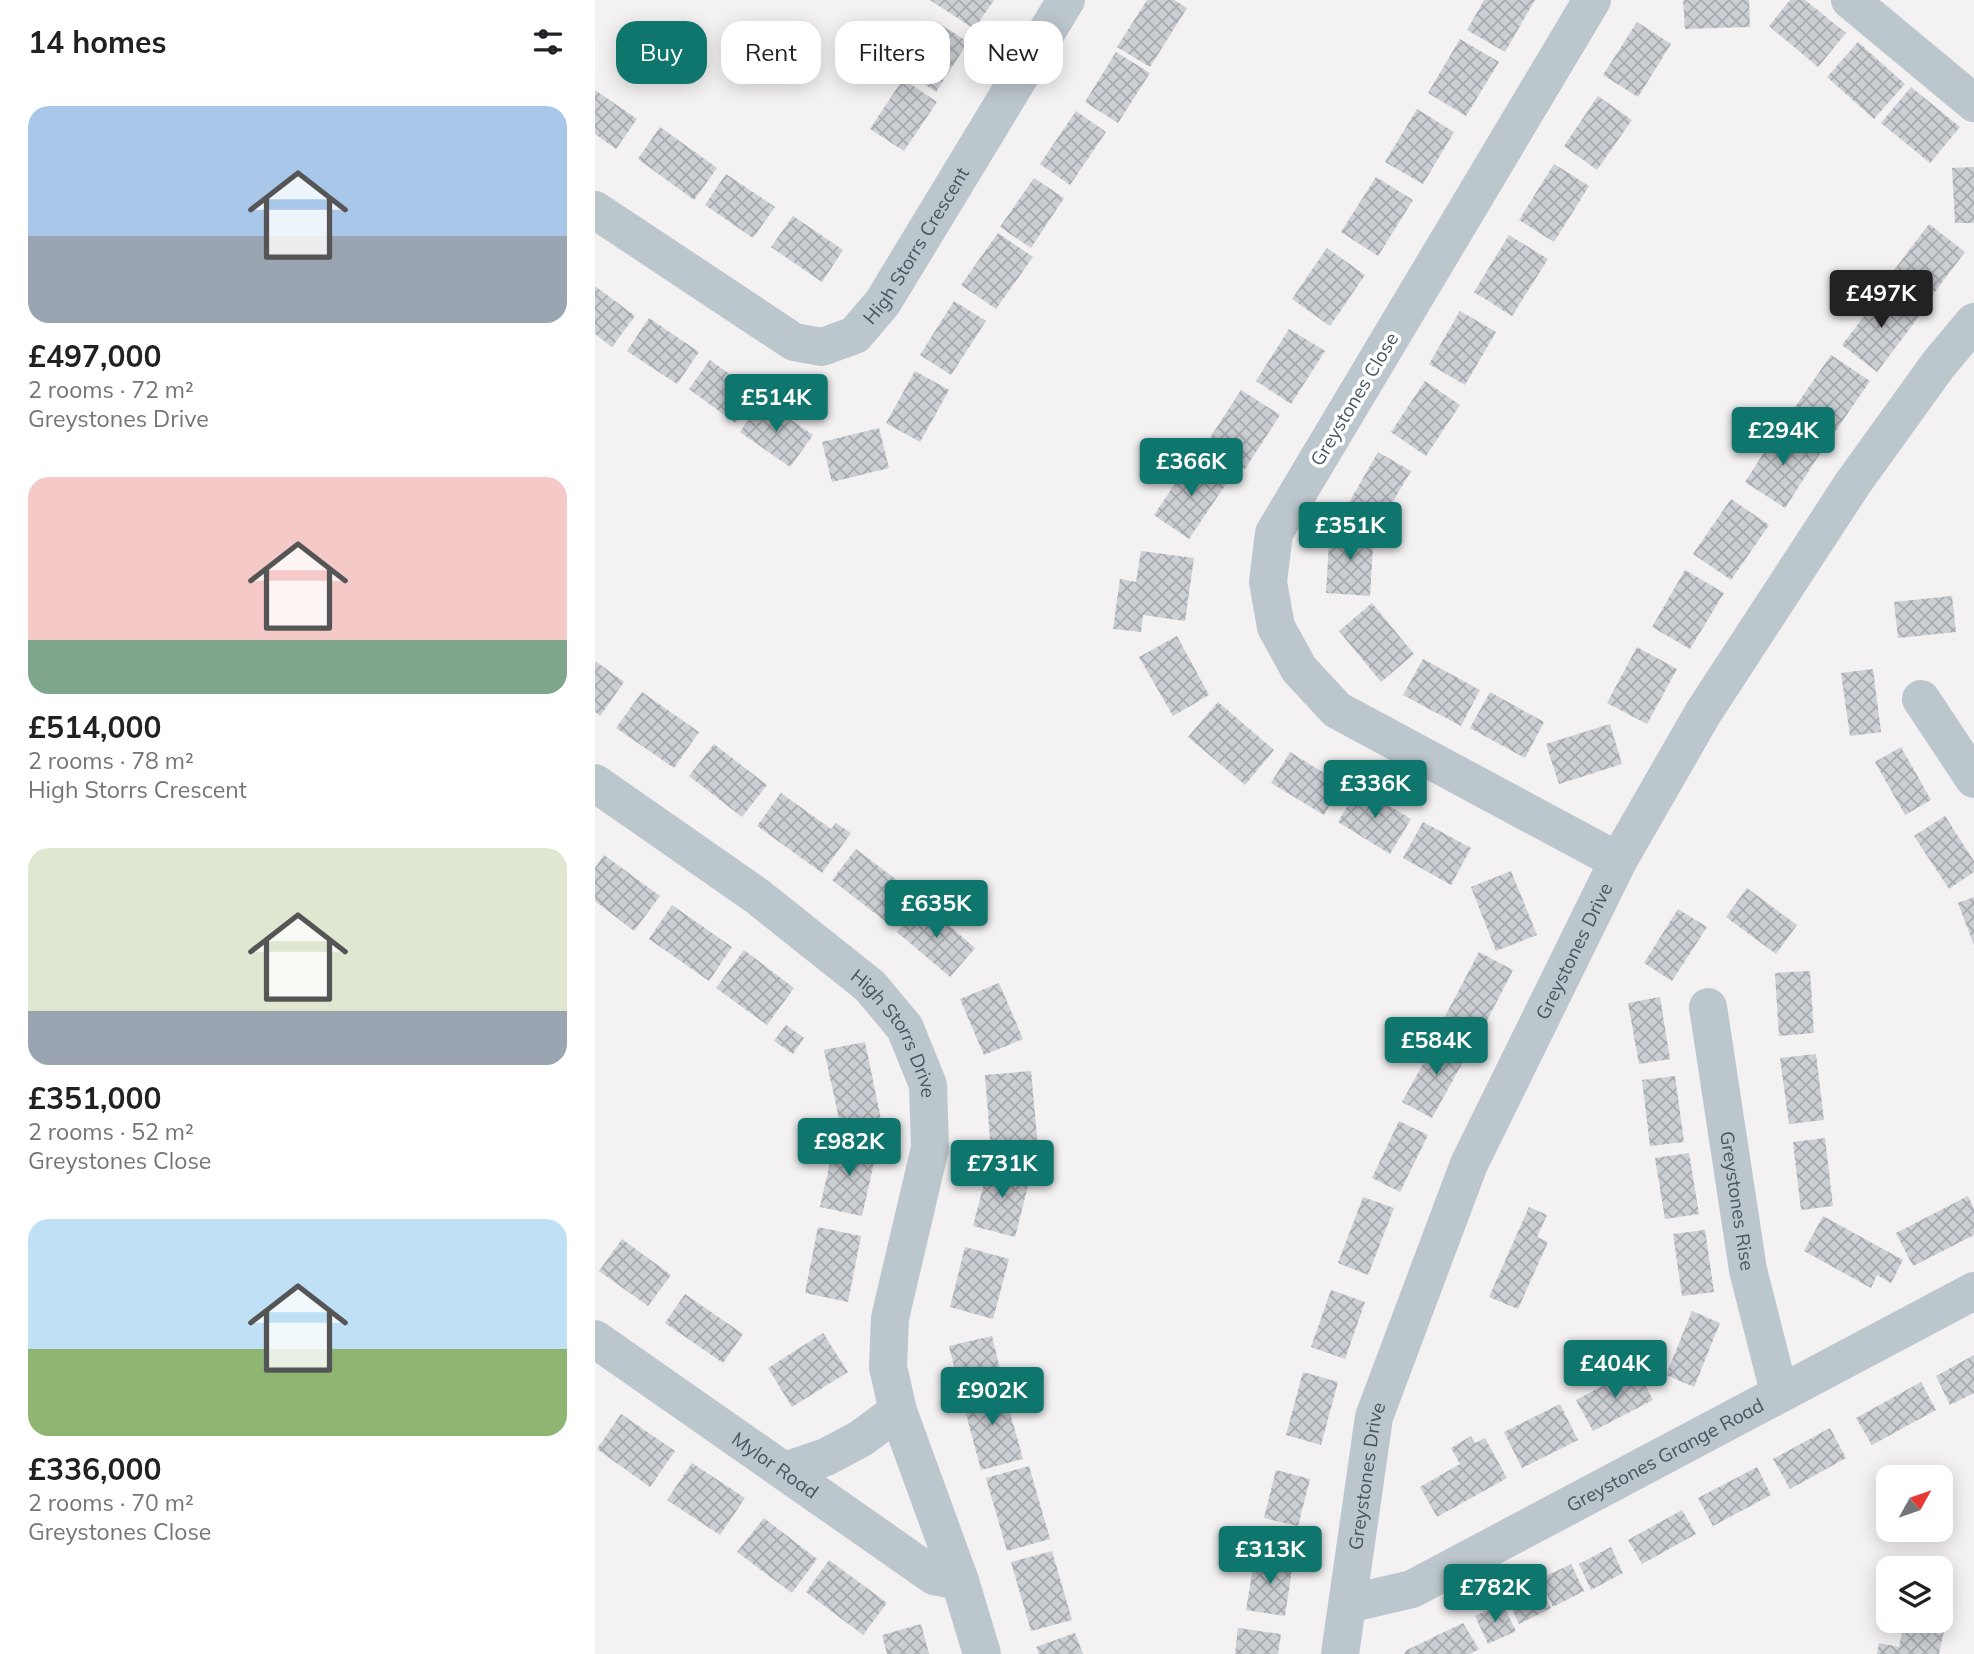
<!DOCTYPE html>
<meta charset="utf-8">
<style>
body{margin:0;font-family:Mulish,sans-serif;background:#f6f6f6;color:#202124;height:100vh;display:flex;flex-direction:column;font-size:26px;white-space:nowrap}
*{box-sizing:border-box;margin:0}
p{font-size:23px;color:#757577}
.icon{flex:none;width:38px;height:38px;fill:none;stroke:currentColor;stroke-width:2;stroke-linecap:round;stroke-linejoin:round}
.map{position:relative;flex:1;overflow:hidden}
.details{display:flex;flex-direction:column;background:#fff;width:595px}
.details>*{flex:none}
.guide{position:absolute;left:21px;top:21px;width:665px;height:63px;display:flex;gap:14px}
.needle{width:46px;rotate:50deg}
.controls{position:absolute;left:1281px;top:1465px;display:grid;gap:14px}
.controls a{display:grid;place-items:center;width:77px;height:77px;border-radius:14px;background:#fff;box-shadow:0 4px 18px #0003;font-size:35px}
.price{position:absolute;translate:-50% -60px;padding:0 16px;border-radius:7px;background:#0f766e;color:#fff;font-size:23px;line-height:46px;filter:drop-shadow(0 2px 4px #0008)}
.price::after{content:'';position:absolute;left:50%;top:42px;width:21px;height:16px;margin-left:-10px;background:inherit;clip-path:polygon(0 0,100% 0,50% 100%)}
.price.selected{background:#222;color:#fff}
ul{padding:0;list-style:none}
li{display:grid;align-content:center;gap:14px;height:371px;padding:0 28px}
li span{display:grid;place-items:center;height:217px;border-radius:21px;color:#555}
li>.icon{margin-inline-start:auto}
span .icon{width:126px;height:126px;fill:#fffc;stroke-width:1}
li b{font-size:30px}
h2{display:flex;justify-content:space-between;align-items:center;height:84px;padding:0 28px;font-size:30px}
.tag{padding:0 24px;border-radius:21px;background:#fff;box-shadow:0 4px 18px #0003;font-size:24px;line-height:63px}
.tag.selected{background:#0f766e;color:#fff}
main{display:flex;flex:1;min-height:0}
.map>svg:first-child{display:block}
.building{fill:url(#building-cross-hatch)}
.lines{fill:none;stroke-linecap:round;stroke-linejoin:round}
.minor{stroke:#bcc6cd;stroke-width:38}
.labels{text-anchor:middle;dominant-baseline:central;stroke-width:7;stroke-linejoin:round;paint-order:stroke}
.street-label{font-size:19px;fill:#48565e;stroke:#fff}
</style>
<main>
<section class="details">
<h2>14 homes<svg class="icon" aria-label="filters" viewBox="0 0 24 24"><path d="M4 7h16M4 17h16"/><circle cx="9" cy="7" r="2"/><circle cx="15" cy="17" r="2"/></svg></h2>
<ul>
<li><span style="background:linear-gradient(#a9c7e8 60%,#9aa5b1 0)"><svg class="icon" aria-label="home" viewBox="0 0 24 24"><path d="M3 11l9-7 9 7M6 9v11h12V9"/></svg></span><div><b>£497,000</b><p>2 rooms · 72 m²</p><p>Greystones Drive</p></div></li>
<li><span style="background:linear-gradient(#f6c9c9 75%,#7fa58c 0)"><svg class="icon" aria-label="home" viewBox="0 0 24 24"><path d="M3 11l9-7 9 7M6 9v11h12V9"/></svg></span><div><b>£514,000</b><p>2 rooms · 78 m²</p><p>High Storrs Crescent</p></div></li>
<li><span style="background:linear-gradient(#dfe7d0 75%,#9aa5b1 0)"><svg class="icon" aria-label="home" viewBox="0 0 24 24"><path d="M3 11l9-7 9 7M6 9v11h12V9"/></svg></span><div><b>£351,000</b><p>2 rooms · 52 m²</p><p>Greystones Close</p></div></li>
<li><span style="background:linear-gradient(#bfe0f5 60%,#8fb573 0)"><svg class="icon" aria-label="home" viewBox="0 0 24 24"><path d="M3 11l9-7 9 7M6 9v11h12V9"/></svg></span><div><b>£336,000</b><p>2 rooms · 70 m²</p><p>Greystones Close</p></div></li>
</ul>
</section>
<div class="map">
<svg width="1379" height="1654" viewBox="0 0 1379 1654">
<defs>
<pattern id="building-cross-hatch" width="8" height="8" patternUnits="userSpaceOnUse" patternTransform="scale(1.75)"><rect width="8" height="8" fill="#cbced3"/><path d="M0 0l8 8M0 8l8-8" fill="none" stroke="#a7aaae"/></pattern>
</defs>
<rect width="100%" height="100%" fill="#f3f1f1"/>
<!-- building -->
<g class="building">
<path d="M335,0h64l-20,29z"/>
<path d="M552,0h27l13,8 -37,59 -33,-20z"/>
<path d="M889,0h51l-30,52 -38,-22z"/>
<path d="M1088,0h66l1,27 -65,2z"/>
<path d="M1195,0h15l41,33 -28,34 -49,-41z"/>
<path d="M342,22l31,20 -32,50 -30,-20z"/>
<path d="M1042,22l34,22 -33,53 -35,-22z"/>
<path d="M865,39l39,23 -33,54 -38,-23z"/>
<path d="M1263,42l47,42 -31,35 -47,-42z"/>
<path d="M521,52l34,21 -32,50 -33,-21z"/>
<path d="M308,79l34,23 -33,49 -34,-22z"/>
<path d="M1316,87l49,40 -30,36 -49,-40z"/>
<path d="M0,90l42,29 -21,30 -21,-15z"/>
<path d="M1003,96l34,24 -35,50 -33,-24z"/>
<path d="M822,109l37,23 -31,52 -38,-22z"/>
<path d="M481,111l30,21 -36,53 -30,-21z"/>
<path d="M65,127l57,41 -23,32 -56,-41z"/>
<path d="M959,164l35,22 -35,56 -35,-22z"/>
<path d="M1379,167v56h-19l-3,-55z"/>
<path d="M131,174l49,33 -22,31 -48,-33z"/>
<path d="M781,177l37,23 -35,56 -37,-24z"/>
<path d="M439,178l30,20 -33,50 -31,-21z"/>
<path d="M198,216l50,34 -21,32 -51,-35z"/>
<path d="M1334,224l36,28 -44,58 -36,-28z"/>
<path d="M403,233l35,24 -37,52 -35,-24z"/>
<path d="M914,235l39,24 -36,57 -38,-24z"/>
<path d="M732,248l38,27 -35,51 -38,-27z"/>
<path d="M0,286l40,30 -23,31 -17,-13z"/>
<path d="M1290,289l35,26 -43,57 -35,-27z"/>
<path d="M359,301l32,20 -35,54 -31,-20z"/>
<path d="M865,311l36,21 -31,53 -36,-21z"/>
<path d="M54,318l50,34 -22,32 -50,-33z"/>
<path d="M694,329l36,22 -34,53 -35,-23z"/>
<path d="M1236,355l39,26 -38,55 -39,-26z"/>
<path d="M115,360l46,33 -21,30 -46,-34z"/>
<path d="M320,371l34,19 -29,52 -34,-19z"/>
<path d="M830,381l35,24 -34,51 -35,-24z"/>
<path d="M646,390l39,25 -35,54 -39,-25z"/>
<path d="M167,400l51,35 -23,32 -50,-35z"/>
<path d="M1186,426l40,26 -36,56 -40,-26z"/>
<path d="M284,428l10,40 -57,14 -10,-40z"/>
<path d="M783,452l33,19 -32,54 -32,-19z"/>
<path d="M598,457l35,24 -39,58 -35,-24z"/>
<path d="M1136,499l38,26 -38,55 -38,-26z"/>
<path d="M735,527l44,3 -4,66 -44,-3z"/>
<path d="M546,551l53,7 -9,63 -42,-6 -2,17 -28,-3 7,-50 16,3z"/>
<path d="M1090,570l39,23 -34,56 -38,-22z"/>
<path d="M1357,596l4,36 -58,6 -4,-36z"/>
<path d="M777,603l42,51 -33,28 -42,-51z"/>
<path d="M582,636l32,59 -36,21 -34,-59z"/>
<path d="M1042,647l40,22 -30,55 -40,-21z"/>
<path d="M828,659l57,31 -19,36 -58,-31z"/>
<path d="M0,661l29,21 -24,34 -5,-4z"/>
<path d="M1278,669l8,63 -31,4 -9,-63z"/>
<path d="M47,692l57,40 -25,36 -58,-40z"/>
<path d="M895,692l54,30 -19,36 -55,-30z"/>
<path d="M623,702l56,48 -29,35 -57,-48z"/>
<path d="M1015,724l12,40 -63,20 -13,-40z"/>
<path d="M119,744l53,41 -25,32 -53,-41z"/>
<path d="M1306,747l30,53 -26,15 -30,-53z"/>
<path d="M695,752l52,32 -18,31 -53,-32z"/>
<path d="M764,787l52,32 -21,35 -52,-32z"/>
<path d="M186,793l50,36 5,-6 15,10 -29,40 -65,-47z"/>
<path d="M1350,816l29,45v11l-25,17 -35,-53z"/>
<path d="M828,822l48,26 -20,37 -48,-27z"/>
<path d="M261,849l54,41 -25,31 -53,-41z"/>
<path d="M9,855l56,41 -26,35 -39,-30v-33z"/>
<path d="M916,871l26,64 -41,16 -25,-64z"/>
<path d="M1152,888l50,37 -21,29 -50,-37z"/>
<path d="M1379,897v48l-16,-42z"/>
<path d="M328,903l52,45 -25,29 -53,-45z"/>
<path d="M77,905l60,42 -23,34 -60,-42z"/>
<path d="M1083,909l29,18 -35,54 -28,-18z"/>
<path d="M149,950l50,38 -27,37 -51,-37z"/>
<path d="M884,952l34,18 -37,72 -35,-18z"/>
<path d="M1215,971l4,62 -35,3 -4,-63z"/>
<path d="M404,983l24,56 -39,16 -24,-56z"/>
<path d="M1065,997l10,62 -31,5 -11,-61z"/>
<path d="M191,1025l18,13 -11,16 -19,-13z"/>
<path d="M844,1035l30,16 -37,67 -30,-16z"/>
<path d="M270,1042l17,82 -40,8 -18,-82z"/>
<path d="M1221,1054l8,66 -35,4 -9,-66z"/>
<path d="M436,1071l7,76 -47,4 -6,-76z"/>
<path d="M1080,1076l9,66 -34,4 -8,-66z"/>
<path d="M804,1121l29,14 -28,57 -28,-14z"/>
<path d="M1230,1138l8,68 -32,4 -8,-68z"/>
<path d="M240,1140l42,9 -15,67 -42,-9z"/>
<path d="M1094,1153l10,61 -34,5 -10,-61z"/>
<path d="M394,1164l42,10 -16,63 -42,-11z"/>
<path d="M1373,1196l6,13v26l-61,31 -17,-33z"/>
<path d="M768,1197l31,11 -26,67 -30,-12z"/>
<path d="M934,1207l18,8 -10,22 11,5 -30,67 -29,-12z"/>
<path d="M1228,1216l80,44 -12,23 -14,-8 -6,13 -67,-37z"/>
<path d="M223,1227l43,9 -13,66 -43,-9z"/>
<path d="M1110,1230l9,62 -32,4 -9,-62z"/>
<path d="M27,1239l49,36 -23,31 -49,-35z"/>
<path d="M370,1247l44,12 -16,60 -43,-12z"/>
<path d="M736,1290l34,12 -20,57 -34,-12z"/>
<path d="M90,1294l58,40 -20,29 -58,-40z"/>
<path d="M1097,1311l28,12 -26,64 -28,-12z"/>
<path d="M228,1333l25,39 -56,35 -24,-39z"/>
<path d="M397,1336l8,33 -43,10 -8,-33z"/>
<path d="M1379,1355v38l-24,12 -14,-29z"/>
<path d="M1041,1368l17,32 -60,31 -17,-31z"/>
<path d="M708,1372l35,10 -17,63 -35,-10z"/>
<path d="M1326,1382l15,28 -64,35 -16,-27z"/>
<path d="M407,1384l21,75 -42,11 -20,-75z"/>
<path d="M965,1404l18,36 -56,28 -18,-36z"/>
<path d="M26,1414l54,37 -25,36 -53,-38z"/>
<path d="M1235,1428l16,30 -56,31 -17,-30z"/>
<path d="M876,1436l4,7 10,-5 22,40 -70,39 -17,-30 40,-23 -9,-16z"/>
<path d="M97,1463l53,35 -25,37 -53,-35z"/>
<path d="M434,1466l21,73 -43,12 -21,-73z"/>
<path d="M1162,1467l14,28 -58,31 -15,-28z"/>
<path d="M681,1470l34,9 -12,47 -34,-8z"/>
<path d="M1087,1510l14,24 -54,30 -14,-24z"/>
<path d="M169,1518l53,41 -25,34 -55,-41z"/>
<path d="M1016,1547l12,26 -32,17 -12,-26z"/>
<path d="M457,1551l20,69 -41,11 -20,-69z"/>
<path d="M660,1556l38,6 -8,54 -39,-6z"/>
<path d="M234,1560l58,43 -24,32 -57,-43z"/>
<path d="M976,1564l13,27 -31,16 -13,-28z"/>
<path d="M942,1581l14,27 -32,16 -13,-28z"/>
<path d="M907,1603l14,28 -28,13 -13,-28z"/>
<path d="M1346,1613l7,1 -9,40h-62l2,-11 20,4 6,-27h36z"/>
<path d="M868,1623l16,26 -9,5h-66l3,-4z"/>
<path d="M326,1624l8,30h-42l-5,-19z"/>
<path d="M643,1628l43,6 -3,20h-43z"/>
<path d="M480,1633l8,21h-44l-3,-7z"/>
</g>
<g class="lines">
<!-- minor -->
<g class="minor">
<path d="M997,0l-318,533 -6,49 8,45 23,42 38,41 281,151"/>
<path d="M1255,0l124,103"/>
<path id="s1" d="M0,210l199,132 28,5 33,-12 28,-33 183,-302"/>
<path d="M1326,699l53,80"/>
<path id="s2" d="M0,783l162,113 113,90 35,42 23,57 2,63 -40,170 -2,49 10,44 62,170 22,73"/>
<path id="s3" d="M1113,1007l40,263 31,122"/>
<path id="s4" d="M0,1339l339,237 26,5"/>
<path d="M190,1471l41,-14 34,-18 38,-28"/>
<path id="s5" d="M753,1604l64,-15 562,-298"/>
<path id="s6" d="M745,1654l34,-237 95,-253 149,-303 85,-148 150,-230 85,-118 36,-43"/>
</g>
</g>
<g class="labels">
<!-- street labels -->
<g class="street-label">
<text stroke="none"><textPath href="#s1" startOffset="411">High Storrs Crescent</textPath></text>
<text transform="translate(759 399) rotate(-59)">Greystones Close</text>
<text stroke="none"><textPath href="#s6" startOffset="747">Greystones Drive</textPath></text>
<text stroke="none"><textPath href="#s2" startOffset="396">High Storrs Drive</textPath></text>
<text stroke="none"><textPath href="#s3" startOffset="196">Greystones Rise</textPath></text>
<text stroke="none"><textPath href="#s5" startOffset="352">Greystones Grange Road</textPath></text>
<text stroke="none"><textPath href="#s4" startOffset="220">Mylor Road</textPath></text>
<text stroke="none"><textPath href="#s6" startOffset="180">Greystones Drive</textPath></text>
</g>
</g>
</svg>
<div class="controls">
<a><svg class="needle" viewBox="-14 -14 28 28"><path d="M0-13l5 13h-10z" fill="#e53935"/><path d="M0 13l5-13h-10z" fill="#757577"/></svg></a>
<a><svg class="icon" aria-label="layers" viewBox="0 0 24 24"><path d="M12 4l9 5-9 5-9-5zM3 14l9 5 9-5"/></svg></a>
</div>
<b class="price selected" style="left:1286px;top:330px">£497K</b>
<b class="price" style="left:181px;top:434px">£514K</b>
<b class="price" style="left:1188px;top:467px">£294K</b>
<b class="price" style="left:596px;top:498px">£366K</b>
<b class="price" style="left:755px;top:562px">£351K</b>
<b class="price" style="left:780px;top:820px">£336K</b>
<b class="price" style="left:341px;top:940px">£635K</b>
<b class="price" style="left:841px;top:1077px">£584K</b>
<b class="price" style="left:254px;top:1178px">£982K</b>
<b class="price" style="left:407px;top:1200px">£731K</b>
<b class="price" style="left:1020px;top:1400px">£404K</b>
<b class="price" style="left:397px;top:1427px">£902K</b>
<b class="price" style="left:675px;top:1586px">£313K</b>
<b class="price" style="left:900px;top:1624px">£782K</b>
<div class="guide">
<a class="tag selected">Buy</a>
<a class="tag">Rent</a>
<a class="tag">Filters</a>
<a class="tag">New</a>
</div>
</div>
</main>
